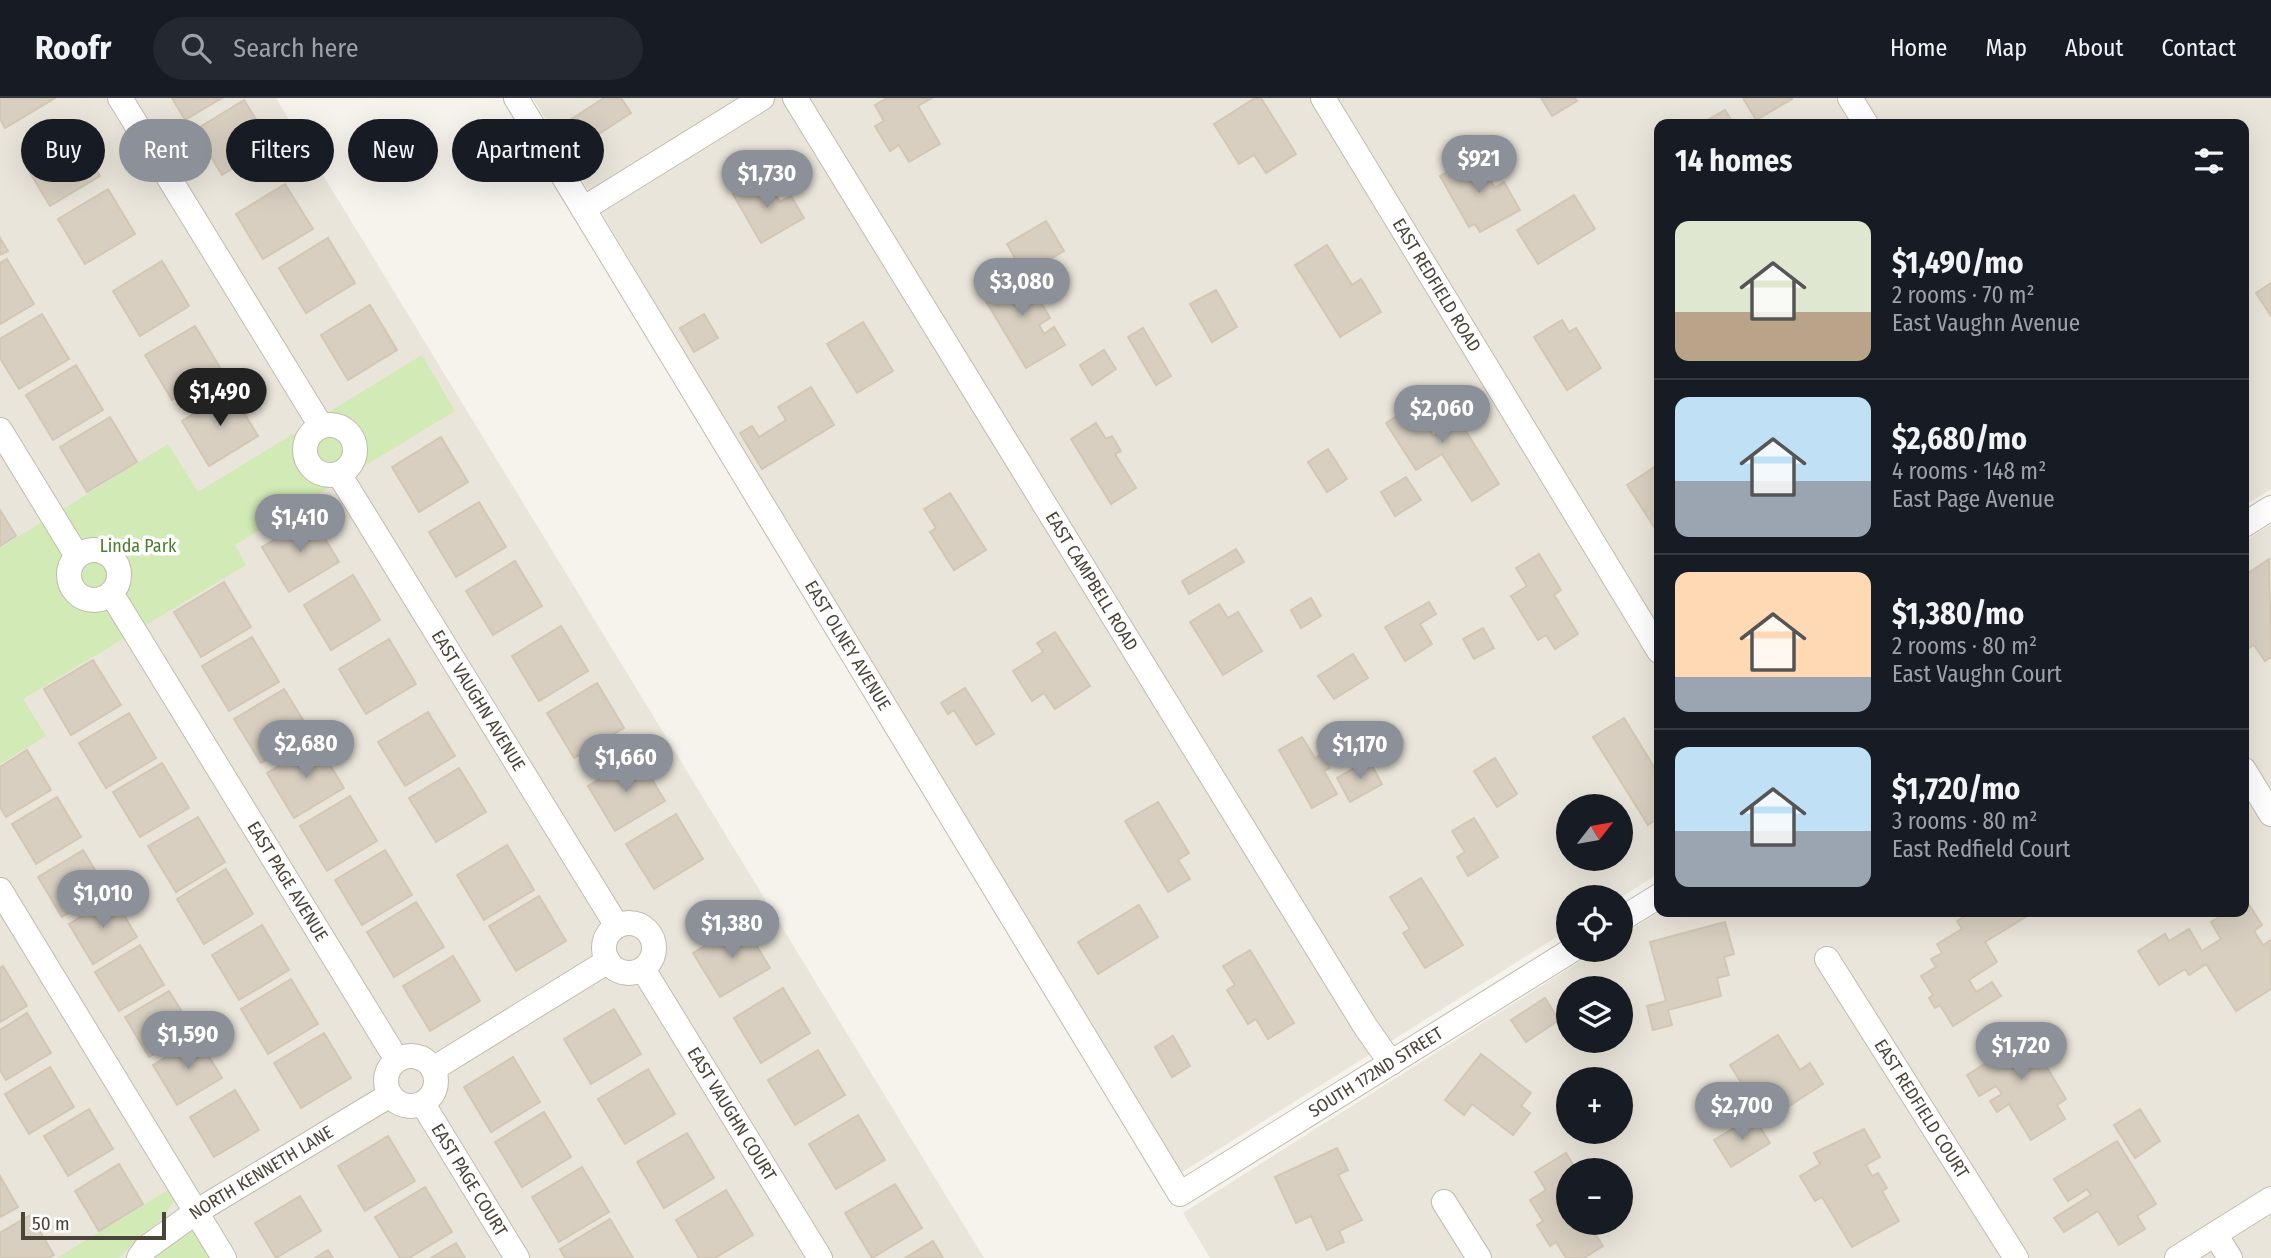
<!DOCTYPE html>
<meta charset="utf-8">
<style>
body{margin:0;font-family:"Fira Sans Condensed",sans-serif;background:#242831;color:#f1f3f6;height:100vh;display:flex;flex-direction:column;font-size:26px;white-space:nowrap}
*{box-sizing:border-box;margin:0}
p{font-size:23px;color:#9ea1a6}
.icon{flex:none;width:38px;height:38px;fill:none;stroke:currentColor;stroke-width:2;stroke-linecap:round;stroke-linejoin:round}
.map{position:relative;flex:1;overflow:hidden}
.drawer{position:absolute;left:1654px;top:21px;width:595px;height:798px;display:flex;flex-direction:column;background:#171b24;border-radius:14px;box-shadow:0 7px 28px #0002}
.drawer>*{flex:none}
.guide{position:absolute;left:21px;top:21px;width:665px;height:63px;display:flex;gap:14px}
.needle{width:46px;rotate:59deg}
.controls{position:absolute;left:1556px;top:696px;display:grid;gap:14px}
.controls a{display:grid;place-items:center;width:77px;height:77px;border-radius:50%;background:#171b24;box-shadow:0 7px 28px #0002;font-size:35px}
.scale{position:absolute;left:21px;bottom:18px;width:145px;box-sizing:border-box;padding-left:7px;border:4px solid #4b4439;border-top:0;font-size:19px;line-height:24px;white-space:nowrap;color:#4b4439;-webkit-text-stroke:5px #fff;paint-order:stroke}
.price{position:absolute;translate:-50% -60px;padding:0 16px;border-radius:24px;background:#8c9099;color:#fff;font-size:23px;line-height:46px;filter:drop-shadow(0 2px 4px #0008)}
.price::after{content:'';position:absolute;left:50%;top:42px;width:21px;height:16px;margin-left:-10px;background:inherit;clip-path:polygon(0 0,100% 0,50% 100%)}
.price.on{background:#222;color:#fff}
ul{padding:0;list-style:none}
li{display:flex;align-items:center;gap:21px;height:175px;padding:0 21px}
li+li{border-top:2px solid #363941}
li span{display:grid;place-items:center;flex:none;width:196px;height:140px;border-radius:14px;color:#555}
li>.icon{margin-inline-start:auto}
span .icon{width:84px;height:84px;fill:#fffc;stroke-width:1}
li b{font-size:30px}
h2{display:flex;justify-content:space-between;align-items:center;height:84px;padding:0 21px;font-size:30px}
.pill{padding:0 24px;border-radius:32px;background:#171b24;box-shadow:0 7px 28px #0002;font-size:24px;line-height:63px}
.pill.on{background:#8c9099;color:#fff}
header{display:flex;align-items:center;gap:42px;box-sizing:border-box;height:98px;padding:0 35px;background:#171b24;border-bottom:2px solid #363941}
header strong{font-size:33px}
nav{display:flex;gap:38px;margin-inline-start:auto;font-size:24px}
.search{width:490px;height:63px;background:#242831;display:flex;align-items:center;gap:18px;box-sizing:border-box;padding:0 24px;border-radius:38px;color:#9ea1a6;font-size:26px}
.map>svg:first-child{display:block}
.residential{fill:#eae5da;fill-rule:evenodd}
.green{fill:#d2eab5}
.building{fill:#d8cfc1;stroke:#d3c7b4;stroke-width:2}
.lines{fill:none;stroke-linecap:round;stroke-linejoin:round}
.minor-casing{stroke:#c2bbae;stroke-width:26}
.minor{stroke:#fff;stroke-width:24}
.labels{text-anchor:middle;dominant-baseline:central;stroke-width:7;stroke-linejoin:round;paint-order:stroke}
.street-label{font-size:18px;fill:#4b4439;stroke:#fff}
.park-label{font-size:18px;fill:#4a7f2a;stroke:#fff}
</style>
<header>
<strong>Roofr</strong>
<div class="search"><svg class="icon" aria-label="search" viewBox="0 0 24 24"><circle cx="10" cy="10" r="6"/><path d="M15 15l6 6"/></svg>Search here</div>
<nav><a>Home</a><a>Map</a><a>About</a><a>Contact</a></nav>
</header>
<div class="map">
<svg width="2271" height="1160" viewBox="0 0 2271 1160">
<rect width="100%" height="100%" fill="#f6f3ec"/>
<!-- residential -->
<g class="residential">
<path d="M0,0h276l708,1160h-984z"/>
<path d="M533,0h1738v391l-27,17v-382h-585v749l-39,25h-52v32l-392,246zM1568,709h52v52h-52z"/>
<path d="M2271,426v734h-1061l-27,-45 415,-263h22l1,-14 38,-24h585v-370zM1568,891h52v52h-52zM1568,982h52v52h-52zM1568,1073h52v52h-52z"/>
</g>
<!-- green -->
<g class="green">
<path d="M422,257l33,56 -220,134 11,20 -223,134 23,37 -46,28v-216l168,-104 30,48z"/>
<path d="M168,1092l6,10c-9,21 -39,40 -55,58h-62z"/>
<path d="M195,1131l17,29h-60z"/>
</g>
<!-- building -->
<g class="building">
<path d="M0,0h55l-50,30 -5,-9z"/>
<path d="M172,0h50l-37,22z"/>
<path d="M604,0h17l10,15 -60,39 -15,-23z"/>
<path d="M887,0h45l-14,8 22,38 -31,18 -10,-17 -9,6 -15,-25 9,-5 -9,-16z"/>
<path d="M1255,0h6l35,56 -30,19 -12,-18 -15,9 -25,-40z"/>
<path d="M1541,0h34l2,3 -25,15z"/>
<path d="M1743,0h48l1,1 -36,21z"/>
<path d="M244,2l28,45 -50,30 -27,-45z"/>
<path d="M1725,12l9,14h-34z"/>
<path d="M73,33l27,45 -50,30 -27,-45z"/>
<path d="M1476,57l19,33 9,-6 16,28 -40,22 -5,-8 -6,3 -29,-51z"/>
<path d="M764,78l16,26 11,-6 13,22 -43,25 -28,-49z"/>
<path d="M285,86l28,45 -50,30 -27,-45z"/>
<path d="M108,91l27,45 -50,30 -27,-45z"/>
<path d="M1574,97l21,34 -57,35 -21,-34z"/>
<path d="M1046,123l18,30 -40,23 -17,-30z"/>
<path d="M0,140l8,13 -8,4z"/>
<path d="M328,140l27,45 -49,30 -27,-45z"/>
<path d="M1327,147l25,40 9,-6 20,33 -41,25 -45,-72z"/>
<path d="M7,161l27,45 -34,20v-61z"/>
<path d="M162,163l27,45 -49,30 -27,-45z"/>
<path d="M1021,171l29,49 -11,7 5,9 10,-7 11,18 -39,23 -45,-75z"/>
<path d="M2271,185v33l-15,-23z"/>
<path d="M1216,192l21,37 -25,15 -22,-38z"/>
<path d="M370,207l27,45 -49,30 -27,-45z"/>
<path d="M42,216l27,45 -50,30 -19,-31v-19z"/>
<path d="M704,216l14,24 -24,14 -14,-24z"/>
<path d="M1562,222l7,12 7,-4 25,40 -34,22 -33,-53z"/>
<path d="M863,224l30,49 -36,22 -30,-49z"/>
<path d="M195,228l27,45 -50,29 -27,-45z"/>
<path d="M1143,230l28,48 -15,9 -28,-48z"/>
<path d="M1104,252l12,19 -24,16 -12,-20z"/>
<path d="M76,267l27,45 -50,30 -27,-45z"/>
<path d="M811,289l23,38 -72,44 -22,-36 12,-7 7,11 27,-17 -8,-13z"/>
<path d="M231,293l27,45 -49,30 -27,-45z"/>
<path d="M1437,293l13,20 -23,14 6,11 26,-16 40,64 -27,17 -30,-47 -26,16 -30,-47z"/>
<path d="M110,319l27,45 -50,30 -27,-45z"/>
<path d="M1096,325l10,16 6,-3 9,15 -6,3 21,34 -25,16 -40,-65z"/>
<path d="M441,339l27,45 -49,30 -27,-45z"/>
<path d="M1328,351l19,30 -20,13 -19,-30z"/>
<path d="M1659,366v64l-3,2 -29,-45z"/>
<path d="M1406,379l15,23 -26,16 -14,-24z"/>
<path d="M950,395l36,57 -32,20 -24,-38 6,-4 -12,-19z"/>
<path d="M479,404l27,45 -50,30 -27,-45z"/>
<path d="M0,412l16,26 -16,10z"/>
<path d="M312,419l27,45 -50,30 -27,-45z"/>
<path d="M1236,451l8,13 -55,32 -7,-13z"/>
<path d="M1539,456l22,36 -7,5 24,39 -23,15 -9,-14 -8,5 -27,-44 16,-10 -11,-18z"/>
<path d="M2269,461l2,98 -6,4 -11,-16 -7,4 -3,-5v-68z"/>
<path d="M515,463l27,45 -49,29 -27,-44z"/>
<path d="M353,477l27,45 -49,30 -27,-45z"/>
<path d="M224,484l27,45 -50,30 -27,-45z"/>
<path d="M1311,500l10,18 -20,12 -10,-18z"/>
<path d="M1429,504l7,12 -16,10 12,20 -27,17 -20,-34z"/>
<path d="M1219,506l9,14 10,-6 24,39 -39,24 -33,-53z"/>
<path d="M561,528l27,45 -49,30 -27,-45z"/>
<path d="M1483,530l11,20 -20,11 -11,-20z"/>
<path d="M1055,534l35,54 -35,23 -11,-16 -12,8 -19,-30 30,-19 -6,-9z"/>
<path d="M252,539l27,45 -50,29 -27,-45z"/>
<path d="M389,541l27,45 -50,30 -27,-45z"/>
<path d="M1353,556l15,24 -34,21 -16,-23z"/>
<path d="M93,562l28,45 -50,30 -27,-46z"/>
<path d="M597,585l27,45 -50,30 -27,-45z"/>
<path d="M965,590l29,46 -18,11 -22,-35 -6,4 -7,-11z"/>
<path d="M284,591l27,44 -50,30 -27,-44z"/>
<path d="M428,614l27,44 -50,30 -27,-44z"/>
<path d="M129,615l27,45 -50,30 -27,-45z"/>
<path d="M1624,620l35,57v43l-11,7 -55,-88z"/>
<path d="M1302,639l13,21 7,-4 8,14 -6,3 13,23 -25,14 -33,-58z"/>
<path d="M317,645l27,45 -50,30 -27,-45z"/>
<path d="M27,652l24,40 -45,27 -6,-10v-40z"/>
<path d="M638,658l27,45 -50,30 -27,-45z"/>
<path d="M1495,660l22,36 -20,13 -23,-36z"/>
<path d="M1369,662l13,24 -32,18 -13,-24z"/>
<path d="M162,665l27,45 -49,29 -27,-45z"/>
<path d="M459,670l27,44 -50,30 -27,-44z"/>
<path d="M350,698l27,45 -50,30 -27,-45z"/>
<path d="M57,699l24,40 -45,27 -24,-40z"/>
<path d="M1158,704l31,51 -11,7 12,19 -22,13 -43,-71z"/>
<path d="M676,716l27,45 -49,30 -28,-45z"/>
<path d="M198,719l27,45 -49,30 -28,-46z"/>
<path d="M1474,720l24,39 -30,19 -11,-19 8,-5 -13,-21z"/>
<path d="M507,747l27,45 -50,30 -27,-45z"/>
<path d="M83,752l24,40 -45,27 -24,-40z"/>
<path d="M385,752l27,45 -50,30 -27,-45z"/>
<path d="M226,771l27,45 -49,30 -27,-45z"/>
<path d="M1421,780l42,67 -38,23 -22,-35 7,-4 -20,-32z"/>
<path d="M539,798l27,45 -50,30 -27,-45z"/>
<path d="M113,799l24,40 -44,27 -24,-40z"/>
<path d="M2246,802l16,25 -8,6 9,14 8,-5v49l-35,22 -30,-47 -17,11 -4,-6 -26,16 -21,-34 27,-17 4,7 20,-12 13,22 19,-12 -10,-17 16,-10h17z"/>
<path d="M416,804l28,45 -50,30 -27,-45z"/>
<path d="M1139,807l19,32 -60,37 -20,-32z"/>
<path d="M1971,814l61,1 -47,29 12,20 -28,18 7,12 16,-10 9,14 -48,30 -13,-21 -5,3 -6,-10 4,-3 -12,-19 15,-9 -5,-8 11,-6 -5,-9 25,-15 -5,-8z"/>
<path d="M1725,824l9,32 -10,3 5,18 -12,3 4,18 -53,14 4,15 -19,5 -6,-24 19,-5 -16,-59z"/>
<path d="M743,825l27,45 -50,29 -27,-44z"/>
<path d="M262,827l27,45 -50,30 -27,-45z"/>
<path d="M140,847l24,40 -45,26 -24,-39z"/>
<path d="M1250,852l44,73 -26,16 -12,-20 -8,5 -21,-34 8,-5 -12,-19z"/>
<path d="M453,858l27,45 -50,30 -27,-45z"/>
<path d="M3,868l24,40 -27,16v-54z"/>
<path d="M291,881l27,45 -50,30 -27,-45z"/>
<path d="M783,890l27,45 -49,30 -27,-45z"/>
<path d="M169,893l25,40 -45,26 -24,-40z"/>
<path d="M1545,900l14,22 -33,22 -15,-22z"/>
<path d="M614,911l27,45 -50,30 -27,-45z"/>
<path d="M27,915l24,40 -45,27 -6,-10v-40z"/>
<path d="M2020,925l46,76 -9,6 8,14 -34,21 -22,-36 -12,8 -7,-11 12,-7 -6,-8 -17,10 -12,-21 30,-19 -8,-14z"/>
<path d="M324,935l27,45 -50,30 -27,-45z"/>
<path d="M1778,937l22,35 10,-7 13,21 -57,37 -36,-56z"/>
<path d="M1173,938l17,30 -18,11 -17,-30z"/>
<path d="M198,940l24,40 -45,27 -24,-40z"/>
<path d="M818,952l27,45 -50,30 -27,-45z"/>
<path d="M1481,956l50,39 -10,13 9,7 -17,22 -41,-31 -8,11 -19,-15z"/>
<path d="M513,959l27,45 -49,30 -27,-45z"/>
<path d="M50,969l24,40 -45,27 -24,-40z"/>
<path d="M648,971l27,45 -50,30 -27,-45z"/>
<path d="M235,992l24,40 -45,27 -24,-40z"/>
<path d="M89,1011l24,40 -45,27 -24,-40z"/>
<path d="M2140,1011l20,32 -25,17 -21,-33z"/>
<path d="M544,1014l27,45 -49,30 -27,-45z"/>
<path d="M858,1017l27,45 -49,29 -27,-45z"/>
<path d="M1753,1018l17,27 -39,24 -17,-27z"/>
<path d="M1864,1031l16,28 -14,8 6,11 6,-3 9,15 -5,3 17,30 -47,26 -30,-50 -7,4 -15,-25 20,-12 -6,-11z"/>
<path d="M687,1035l27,45 -50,30 -27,-46z"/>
<path d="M388,1038l27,45 -50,30 -27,-45z"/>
<path d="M2117,1043l39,63 -19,12 8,13 -26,16 -21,-34 -34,21 -10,-14 37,-23 -4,-6 -19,12 -14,-22z"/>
<path d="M1337,1050l11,22 -10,5 24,45 -23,11 5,11 -17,8 -16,-34 -15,7 -21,-46z"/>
<path d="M1566,1055l11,18h-9v52h26l-4,3 13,20 -19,12h-18l-10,-16 -6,4 -13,-21 6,-4 -13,-21 16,-10 -11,-18z"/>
<path d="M119,1066l24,40 -44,27 -24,-40z"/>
<path d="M582,1069l27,45 -50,30 -27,-45z"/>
<path d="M0,1078l18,31 -18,10z"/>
<path d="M895,1086l27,44 -50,30 -27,-45z"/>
<path d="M425,1089l27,45 -43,26h-9l-25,-41z"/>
<path d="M726,1092l27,45 -38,23h-16l-23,-38z"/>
<path d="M300,1098l21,35 -45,27 -21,-35z"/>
<path d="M30,1117l24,40 -6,3h-48v-25z"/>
<path d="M610,1121l23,39h-68l-5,-9z"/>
<path d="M933,1143l10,17h-38z"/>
<path d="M456,1145l9,15h-34z"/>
<path d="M328,1152l5,8h-18z"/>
</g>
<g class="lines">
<!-- minor casing -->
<g class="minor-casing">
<g id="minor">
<path d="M120,0l201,328"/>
<path id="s1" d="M516,0l664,1096 392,-244"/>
<path id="s2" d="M795,0l570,928 26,37"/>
<path id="s3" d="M1323,0l336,553"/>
<path d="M1850,0l16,26"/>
<path d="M583,111l179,-111"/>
<circle cx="330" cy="352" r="25"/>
<path d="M0,332l77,126"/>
<path id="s4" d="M339,376l278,452"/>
<path d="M2244,427l27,-17"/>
<circle cx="94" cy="477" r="25"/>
<path id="s5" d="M111,495l286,467"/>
<path d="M2244,672l27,44"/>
<path d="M0,792l224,368"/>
<path d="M1620,822l39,-24"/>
<circle cx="629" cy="850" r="25"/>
<path id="s6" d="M1827,861l189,299"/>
<path id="s7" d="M643,871l177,289"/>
<circle cx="411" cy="983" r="25"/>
<path d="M433,971l175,-108"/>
<path id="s8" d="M423,1006l94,154"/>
<path d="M1444,1104l35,56"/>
<path d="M2215,1136l15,24"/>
<path id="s9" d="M139,1160l7,-10 50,-36 194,-117"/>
<path d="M2177,1160l94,-59"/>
</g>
</g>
<!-- minor -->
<use href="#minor" class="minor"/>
</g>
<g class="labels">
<!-- street labels -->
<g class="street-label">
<text stroke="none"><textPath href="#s3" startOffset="219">EAST REDFIELD ROAD</textPath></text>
<text stroke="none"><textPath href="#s2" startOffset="567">EAST CAMPBELL ROAD</textPath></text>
<text stroke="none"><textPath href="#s1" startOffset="640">EAST OLNEY AVENUE</textPath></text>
<text stroke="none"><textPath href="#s4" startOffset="266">EAST VAUGHN AVENUE</textPath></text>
<text stroke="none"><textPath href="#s5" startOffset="338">EAST PAGE AVENUE</textPath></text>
<text stroke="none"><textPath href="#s1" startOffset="1512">SOUTH 172ND STREET</textPath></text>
<text stroke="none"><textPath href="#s6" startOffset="177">EAST REDFIELD COURT</textPath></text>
<text stroke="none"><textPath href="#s7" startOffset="170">EAST VAUGHN COURT</textPath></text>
<text stroke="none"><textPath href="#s9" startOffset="150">NORTH KENNETH LANE</textPath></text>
<text stroke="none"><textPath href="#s8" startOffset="89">EAST PAGE COURT</textPath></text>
</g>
<!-- park labels -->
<g class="park-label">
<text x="138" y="448">Linda Park</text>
</g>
</g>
</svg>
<div class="controls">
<a><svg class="needle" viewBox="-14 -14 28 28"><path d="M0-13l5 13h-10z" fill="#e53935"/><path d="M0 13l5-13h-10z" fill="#9ea1a6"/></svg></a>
<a><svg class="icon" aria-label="locate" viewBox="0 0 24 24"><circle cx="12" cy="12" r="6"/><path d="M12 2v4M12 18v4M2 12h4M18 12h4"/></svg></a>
<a><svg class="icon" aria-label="layers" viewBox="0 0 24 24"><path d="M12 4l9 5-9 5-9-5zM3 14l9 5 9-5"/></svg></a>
<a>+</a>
<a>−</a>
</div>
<div class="scale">50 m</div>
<b class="price" style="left:1479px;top:97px">$921</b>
<b class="price" style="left:767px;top:112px">$1,730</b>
<b class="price" style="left:1022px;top:220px">$3,080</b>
<b class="price on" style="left:220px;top:330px">$1,490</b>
<b class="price" style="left:1442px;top:347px">$2,060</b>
<b class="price" style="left:300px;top:456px">$1,410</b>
<b class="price" style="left:306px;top:682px">$2,680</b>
<b class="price" style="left:1360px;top:683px">$1,170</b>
<b class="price" style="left:626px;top:696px">$1,660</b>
<b class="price" style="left:103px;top:832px">$1,010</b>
<b class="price" style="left:732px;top:862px">$1,380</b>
<b class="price" style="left:188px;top:973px">$1,590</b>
<b class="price" style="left:2021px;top:984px">$1,720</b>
<b class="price" style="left:1742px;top:1044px">$2,700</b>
<div class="guide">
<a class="pill">Buy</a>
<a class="pill on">Rent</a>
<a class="pill">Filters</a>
<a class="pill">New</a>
<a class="pill">Apartment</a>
</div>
<section class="drawer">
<h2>14 homes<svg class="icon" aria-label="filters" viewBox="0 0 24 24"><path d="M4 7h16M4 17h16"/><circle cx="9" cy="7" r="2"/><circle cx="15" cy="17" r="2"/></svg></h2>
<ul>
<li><span style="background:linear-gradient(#dfe7d0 65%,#b9a48a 0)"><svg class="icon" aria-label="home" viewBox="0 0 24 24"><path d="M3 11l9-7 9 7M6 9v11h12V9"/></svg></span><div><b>$1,490/mo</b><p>2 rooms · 70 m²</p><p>East Vaughn Avenue</p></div></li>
<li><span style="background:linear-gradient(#bfe0f5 60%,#9aa5b1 0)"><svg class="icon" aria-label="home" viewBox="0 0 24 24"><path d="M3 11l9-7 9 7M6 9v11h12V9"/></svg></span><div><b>$2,680/mo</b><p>4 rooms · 148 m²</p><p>East Page Avenue</p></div></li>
<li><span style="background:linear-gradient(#ffd9b3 75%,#9aa5b1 0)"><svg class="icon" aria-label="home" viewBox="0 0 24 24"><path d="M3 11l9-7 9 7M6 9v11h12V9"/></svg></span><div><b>$1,380/mo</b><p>2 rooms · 80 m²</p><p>East Vaughn Court</p></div></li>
<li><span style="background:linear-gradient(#bfe0f5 60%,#9aa5b1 0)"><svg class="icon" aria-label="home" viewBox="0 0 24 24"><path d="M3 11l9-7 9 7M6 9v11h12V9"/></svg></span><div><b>$1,720/mo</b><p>3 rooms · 80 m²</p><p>East Redfield Court</p></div></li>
</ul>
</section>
</div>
